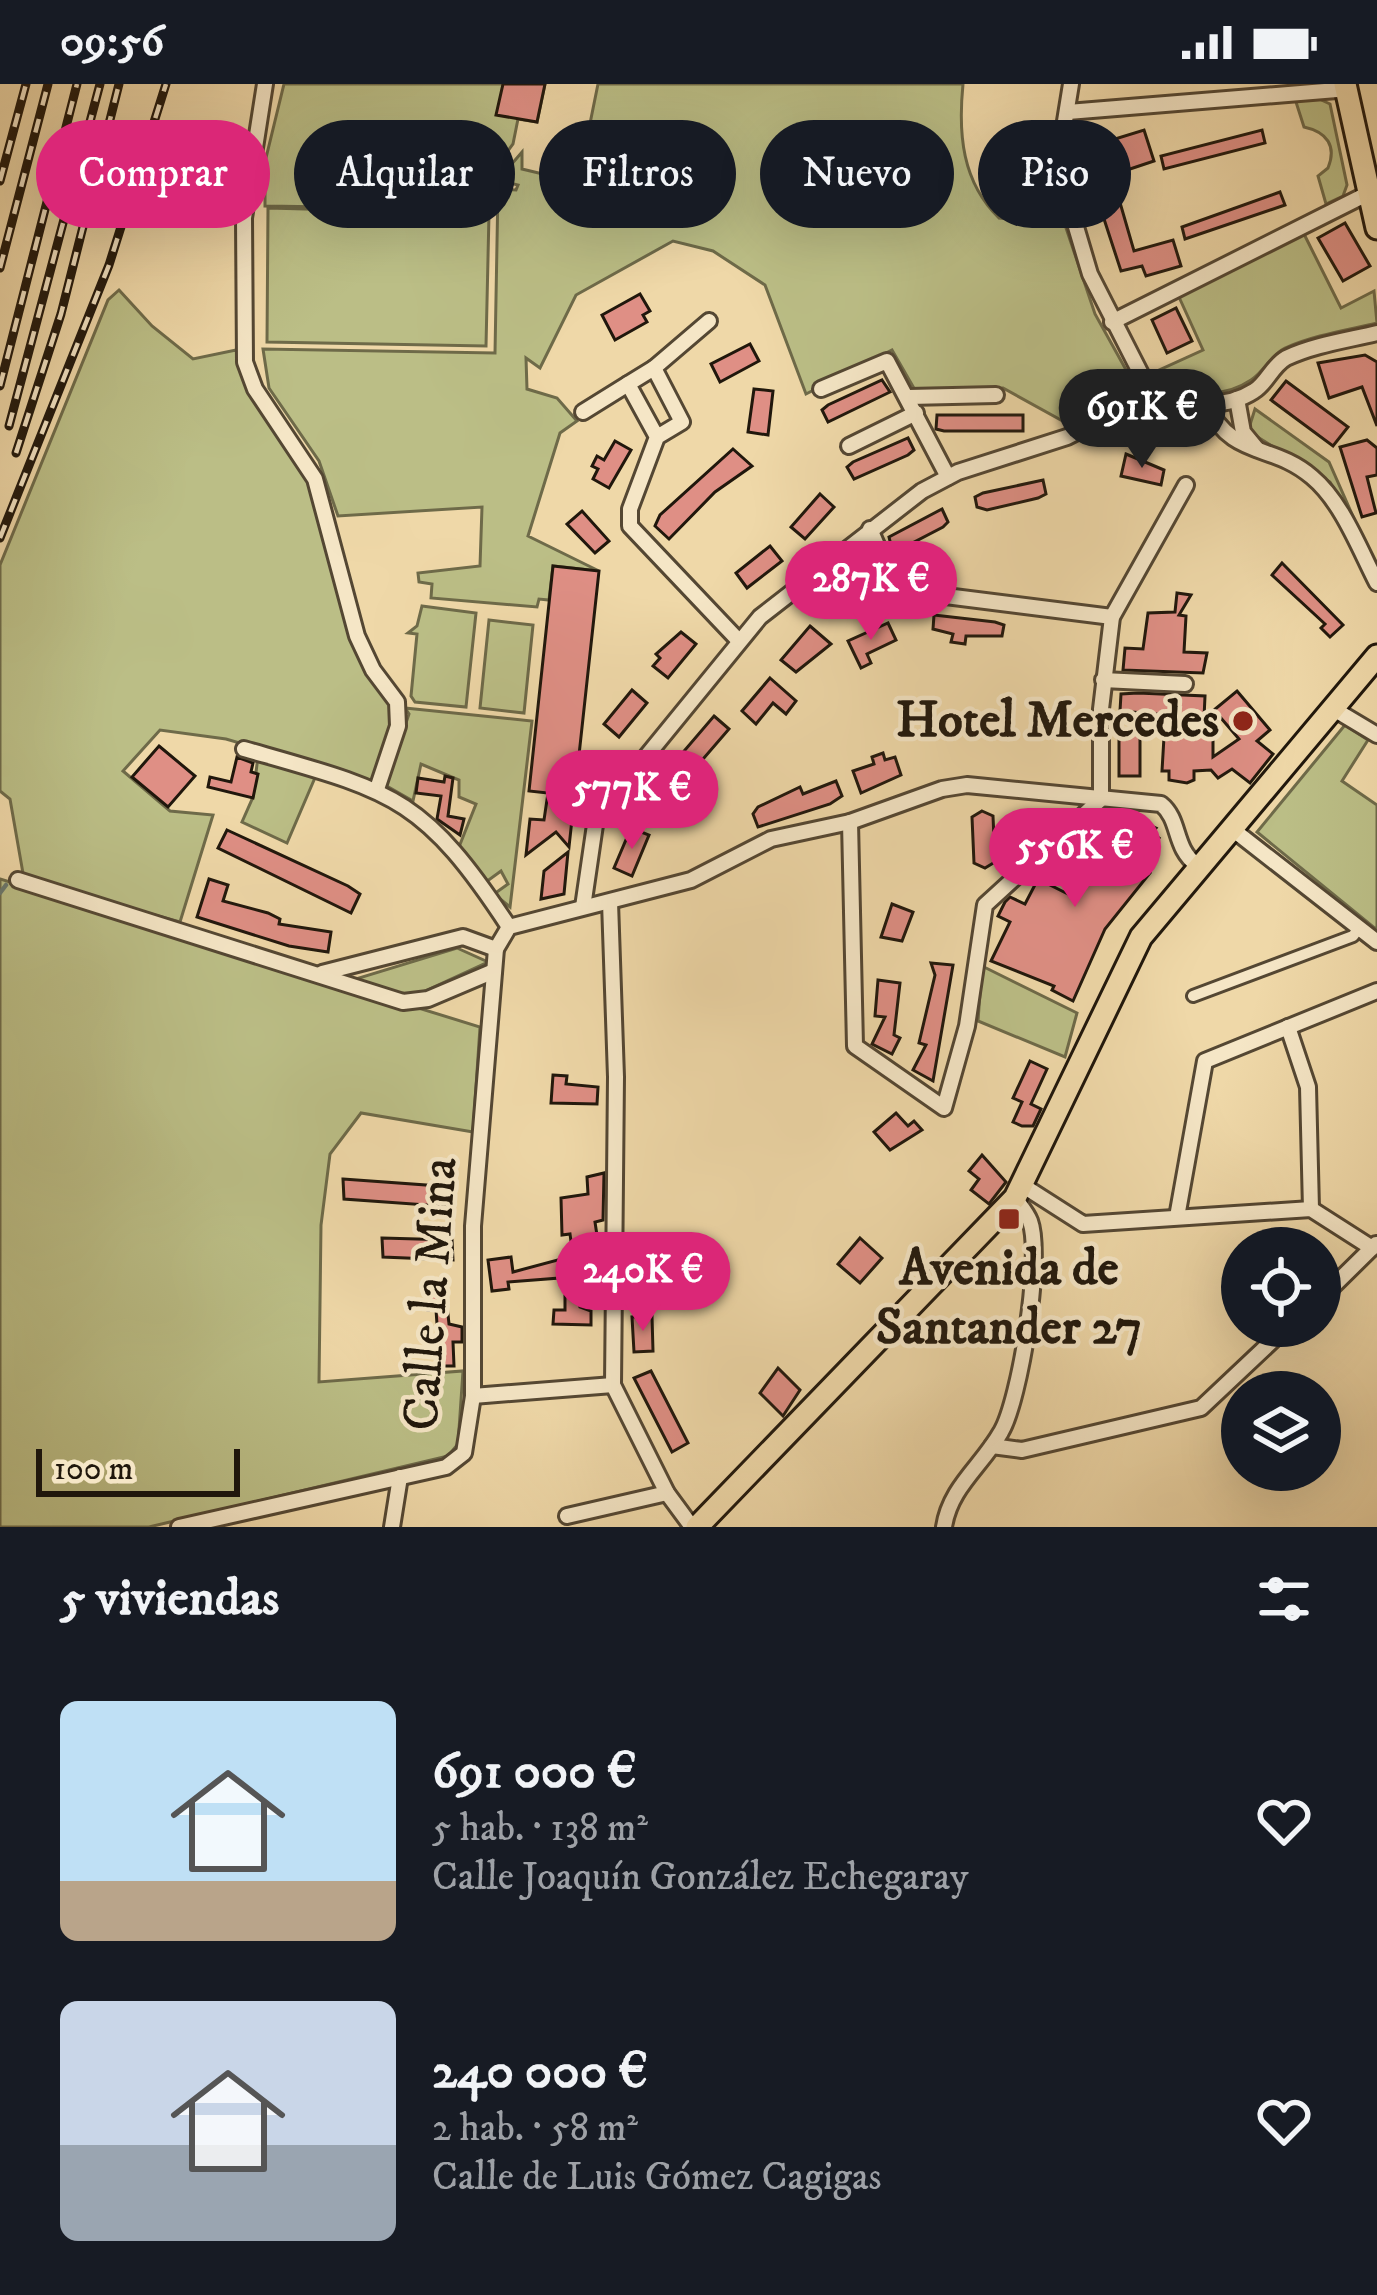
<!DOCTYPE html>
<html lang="es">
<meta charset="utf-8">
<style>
body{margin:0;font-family:"IM FELL DW Pica",serif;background:#20242c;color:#f1f3f6;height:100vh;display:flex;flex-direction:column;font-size:45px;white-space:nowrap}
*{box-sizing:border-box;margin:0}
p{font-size:39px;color:#9ea1a6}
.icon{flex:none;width:66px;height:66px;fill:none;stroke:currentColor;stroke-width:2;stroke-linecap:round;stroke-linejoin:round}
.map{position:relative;height:1443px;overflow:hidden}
.side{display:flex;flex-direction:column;background:#171b24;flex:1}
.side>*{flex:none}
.hud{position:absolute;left:36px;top:36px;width:1305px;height:108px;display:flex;gap:24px}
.fabs{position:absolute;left:1221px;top:1143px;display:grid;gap:24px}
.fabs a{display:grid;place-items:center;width:120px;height:120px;border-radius:50%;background:#171b24;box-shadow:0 12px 48px #0002;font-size:60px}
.scale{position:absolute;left:36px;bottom:30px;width:204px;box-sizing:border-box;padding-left:12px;border:6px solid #20170c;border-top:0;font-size:33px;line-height:42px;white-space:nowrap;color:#20170c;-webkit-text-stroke:9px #f5e6c6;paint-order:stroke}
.price{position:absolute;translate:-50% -102px;padding:0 27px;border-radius:42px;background:#db2777;color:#fff;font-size:39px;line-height:78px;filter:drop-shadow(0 3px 6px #0008)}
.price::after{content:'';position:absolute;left:50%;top:72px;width:36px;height:27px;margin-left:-18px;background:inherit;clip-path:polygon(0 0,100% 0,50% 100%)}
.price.current{background:#222;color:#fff}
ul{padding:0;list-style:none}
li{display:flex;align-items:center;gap:36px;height:300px;padding:0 60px}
li span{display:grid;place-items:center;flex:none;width:336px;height:240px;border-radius:18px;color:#555}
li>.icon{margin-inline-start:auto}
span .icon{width:144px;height:144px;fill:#fffc;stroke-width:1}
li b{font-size:51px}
h2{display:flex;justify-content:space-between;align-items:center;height:144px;padding:0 60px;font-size:51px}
.tag{padding:0 42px;border-radius:54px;background:#171b24;box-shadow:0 12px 48px #0002;font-size:42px;line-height:108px}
.tag.current{background:#db2777;color:#fff}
.status{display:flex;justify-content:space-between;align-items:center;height:84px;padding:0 60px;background:#171b24;direction:ltr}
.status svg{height:33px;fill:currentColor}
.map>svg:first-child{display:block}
.green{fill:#bbbe86;stroke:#6e6a49;stroke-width:3}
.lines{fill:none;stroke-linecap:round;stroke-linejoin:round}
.stream{stroke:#6a786e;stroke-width:4.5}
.building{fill:#df8f85;stroke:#20170c;stroke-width:3}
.pedestrian-casing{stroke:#544733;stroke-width:16}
.minor-casing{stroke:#544733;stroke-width:20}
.primary-casing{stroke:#20170c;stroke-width:27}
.trunk-casing{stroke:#20170c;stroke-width:27}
.pedestrian{stroke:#f5e6c6;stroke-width:10}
.minor{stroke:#f5e6c6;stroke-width:14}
.primary{stroke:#efd8a8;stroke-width:21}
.trunk{stroke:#efd8a8;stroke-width:21}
.rail-casing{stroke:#20170c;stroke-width:9}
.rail{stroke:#f5e6c6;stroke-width:4.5;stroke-dasharray:14;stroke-linecap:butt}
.poi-dot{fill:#8f2418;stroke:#f5e6c6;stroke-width:4.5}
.labels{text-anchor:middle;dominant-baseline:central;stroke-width:9;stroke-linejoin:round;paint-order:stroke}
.poi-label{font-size:51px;font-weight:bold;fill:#20170c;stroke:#f5e6c6;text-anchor:end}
.street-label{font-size:51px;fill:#20170c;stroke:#f5e6c6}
</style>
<div class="status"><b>09:56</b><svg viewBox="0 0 49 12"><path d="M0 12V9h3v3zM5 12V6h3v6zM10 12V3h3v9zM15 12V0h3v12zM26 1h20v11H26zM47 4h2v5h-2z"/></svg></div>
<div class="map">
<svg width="1377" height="1443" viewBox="0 0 1377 1443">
<rect width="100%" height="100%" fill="#efd8a8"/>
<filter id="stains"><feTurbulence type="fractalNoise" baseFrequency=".00167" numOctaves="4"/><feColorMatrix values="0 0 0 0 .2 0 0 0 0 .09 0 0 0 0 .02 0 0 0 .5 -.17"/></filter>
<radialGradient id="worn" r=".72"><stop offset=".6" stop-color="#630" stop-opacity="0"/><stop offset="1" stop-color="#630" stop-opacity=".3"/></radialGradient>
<!-- green -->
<g class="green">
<path d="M284,0h261l-8,38 -19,-3 -5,25 -48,65 -200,-3v-44z"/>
<path d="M598,0h365c-5,50 -1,98 36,134l22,2 38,-13 36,107 35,63v15l-60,33 -67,-37 -88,2 -23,-40 -86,44 -41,-109 -52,-34 -40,-10 -97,54 -36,73 -14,-10 1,31 30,9 20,23 -17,12 -32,103 71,35 -46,-5 -4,34 -10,-1 -2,8 -106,-9 1,-14 -13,-2 -1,-9 62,-7 2,-59 -144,9 -19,-55 -50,-73 -6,-39 232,4 3,-164 18,1 2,-5 -20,-5 24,-28v17l29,7 6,-19 25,6z"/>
<path d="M1317,14l13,6 17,81 -4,11 -17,8 -8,-28 10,-8c9,-22 -1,-36 -24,-41l-9,-28z"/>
<path d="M268,124l221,6 -3,132 -219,-4z"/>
<path d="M1304,150l37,74 33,-17 3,32c-30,7 -63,12 -92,25 -16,8 -20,23 -34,32 -31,21 -70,15 -96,-8l48,-22 -24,-53z"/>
<path d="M119,206l33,36 41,33 43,-9 13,44 58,85 48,168 40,64 -19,69 -6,1 -144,-42 -66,-9 -37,41 47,40 43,4 -33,107 -156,-43 -14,-80 -10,-8v-226l108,-265z"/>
<path d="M1255,325l74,53 30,68 -29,-48 -82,-51z"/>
<path d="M422,522l54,7 -10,94 -51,-5 -4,-6 6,-62 -9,-1 9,-7z"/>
<path d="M489,536l44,5 -9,88 -44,-5z"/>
<path d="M405,624l127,13 -22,186 -16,-13 14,-10 -7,-13 -15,11 -27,-35 17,-43 -17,-7v-17l-38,-16 -8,37 -28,-16 24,-71z"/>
<path d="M1345,641l23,15 -26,41 35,24v125l-120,-98z"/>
<path d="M258,672l59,17 -30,70 -45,-21 11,-25z"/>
<path d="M0,795l480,148 -7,105 -112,-19 -31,41 -9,71 -2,157 144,-11 -5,73 -10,12 -299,71h-149z"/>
<path d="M457,864l31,14 -76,35 -63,-16z"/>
<path d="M982,882l95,47 -12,44 -87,-36z"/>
</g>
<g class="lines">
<!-- stream -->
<path class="stream" d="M0,809l6,-8"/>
</g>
<!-- building -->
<g class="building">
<path d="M503,0h42l-8,38 -41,-7z"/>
<path d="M1144,46l10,31 -42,14 22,76 39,-11 8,26 -35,10 -4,-10 -21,5 -32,-98 9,-2 -5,-16 13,-3 -4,-9z"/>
<path d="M1262,46l3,13 -101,26 -3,-13z"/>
<path d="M1280,108l5,13 -100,34 -3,-12z"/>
<path d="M1345,139l25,43 -27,15 -25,-43z"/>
<path d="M640,210l10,17 -7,4 4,7 -32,18 -13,-25z"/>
<path d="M1176,224l16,33 -25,12 -15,-33z"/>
<path d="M750,260l9,17 -39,21 -9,-18z"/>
<path d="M1365,271l12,7v64l-15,-39 -33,11 -11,-35z"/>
<path d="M882,296l8,12 -62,30 -6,-12 6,-5z"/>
<path d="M1286,297l62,46 -15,19 -62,-46z"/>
<path d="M754,305l19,2 -5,44 -20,-3z"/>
<path d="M937,331h86v16h-79l-8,-2z"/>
<path d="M908,354l6,12 -6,5 -54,24 -7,-12 6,-5z"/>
<path d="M1367,356l10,8v27l-10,2 9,36 -14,4 -22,-70z"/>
<path d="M615,357l16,9 -22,38 -16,-9 5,-10 -6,-3 5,-10 7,4z"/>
<path d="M733,365l19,17 -37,26 -46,47 -14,-13 5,-11z"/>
<path d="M1126,370l38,16 -3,15 -40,-9z"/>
<path d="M1043,396l3,14 -8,4 -51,12 -10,-3 -2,-10 8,-4z"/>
<path d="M820,410l14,13 -29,32 -14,-12z"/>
<path d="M942,425l6,13 -5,5 -50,26 -4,-16z"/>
<path d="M582,427l27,30 -14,12 -28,-29z"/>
<path d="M770,462l12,15 -35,27 -11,-15z"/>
<path d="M1282,479l61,62 -13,12 -9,-9 4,-4 -53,-49z"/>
<path d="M553,482l46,5 -30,276 -13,-15 -30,23 4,-36 14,1 4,-27 -19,-2z"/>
<path d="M1177,509l14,2 -12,20 7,1 -2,36 23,1 -4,20 -80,-3 2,-22 18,1 5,-36 27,-1z"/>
<path d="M934,531l61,7 9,3 -2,11h-36l-1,8 -14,-2 2,-8 -20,-5z"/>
<path d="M888,539l8,17 -29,14 4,9 -10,5 -13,-27z"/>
<path d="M810,542l21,18 -35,28 -15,-12z"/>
<path d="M681,548l15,12 -28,34 -15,-12 7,-8 -4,-4z"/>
<path d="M770,594l26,23 -10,13 -13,-11 -17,21 -14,-13z"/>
<path d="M632,606l15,13 -28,34 -15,-13z"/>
<path d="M1237,607l33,39 -13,11 16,13 -23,29 -18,-14 -14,9 -7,-8 -17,1v9l-7,3 -18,-3v-9h-7l2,-34 49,-3v23l26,-18 -25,-29z"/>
<path d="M1138,609l67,3 -1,22 -84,-7 1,-17z"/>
<path d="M714,632l15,13 -70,81 -15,-12z"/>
<path d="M1140,650v42h-21v-40z"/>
<path d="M159,662l36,30 -27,31 -36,-30z"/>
<path d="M883,669l2,7 10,-3 6,18 -40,18 -8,-22 21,-7 -2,-7z"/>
<path d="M237,673l16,6 -2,9 7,2 -5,24 -45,-11 2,-10 21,5z"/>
<path d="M445,692l8,2 -5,38 16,3 -4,16 -23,-16 4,-23 -25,-3 2,-15 26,4z"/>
<path d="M836,697l6,15 -12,8 -72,23 -5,-13 5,-7 42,-20 3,7z"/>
<path d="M982,727l11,5 2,46 -10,6 -11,-5 -2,-46z"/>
<path d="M1133,734l23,10 -4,5 7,5 -20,25 11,10 -45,56 -32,72 -21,-11 2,-4 -63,-25 19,-39 -12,-6 7,-14 5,-5 15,7 13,-25 30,15 8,-17 -15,-12 11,-15 4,3 19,-25 18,15z"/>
<path d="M631,744l18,7 -17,41 -18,-8z"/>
<path d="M227,746l121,56 12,8 -9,19 -133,-65z"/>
<path d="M568,768l-4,42 -23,5 3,-28z"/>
<path d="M209,795l19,6 -5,16 45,12 12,6 -1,5 52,8 -3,20 -39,-6 -92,-29z"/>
<path d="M892,820l21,8 -11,29 -21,-4z"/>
<path d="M931,879l22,2 -20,116 -20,-11 13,-25 -7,-2 16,-68z"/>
<path d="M878,896l22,3 -6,52 6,3 -8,16 -20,-10 13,-27 -10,-1z"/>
<path d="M1030,977l17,8 -16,35 10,5 -8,17h-11l-9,-4 9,-20 -9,-4z"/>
<path d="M553,991l14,1 -1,8 32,3 -1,17 -46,-1z"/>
<path d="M896,1029l12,13 6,-5 8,9 -32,20 -16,-18z"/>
<path d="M982,1071l24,27 -17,22 -18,-14 8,-11 -10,-8z"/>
<path d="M604,1089l-1,47 -8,2 3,20 -14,3 1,31 -77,6 1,7 -17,2 -4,-31 23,-3 2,15 60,-16 -3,-22 -8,1 -1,-37 27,-4 -1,-17z"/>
<path d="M343,1095l110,8 1,20 -110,-8z"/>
<path d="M382,1154l70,2 1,20 -70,-3z"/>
<path d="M860,1154l22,20 -22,25 -22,-19z"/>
<path d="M428,1211h18l3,29 13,3v15h-9l1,24h-14l-4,-56h-8z"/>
<path d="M565,1212h15v11l11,4v14l-38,-1 1,-14h11z"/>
<path d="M652,1232l1,35 -19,1 -2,-35z"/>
<path d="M778,1284l22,22 -17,26 -23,-23z"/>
<path d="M651,1287l37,72 -16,9 -38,-74z"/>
</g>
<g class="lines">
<!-- pedestrian casing -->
<g class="pedestrian-casing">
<path id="pedestrian" d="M1193,912l160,-60 6,-8"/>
</g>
<!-- minor casing -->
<g class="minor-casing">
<g id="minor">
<path d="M265,0l-21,134 1,144 10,27 60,90 42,157 16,34 24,32 1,24 -21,63"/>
<path d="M1068,28l281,-23"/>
<path d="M1112,238l257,-129"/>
<path d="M654,284l55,-47"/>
<path d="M1145,304c34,14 75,25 109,3 13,-8 18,-25 32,-33 27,-13 62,-18 91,-25"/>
<path d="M821,305l66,-28 61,116"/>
<path d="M909,313l87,-2"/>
<path d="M1237,315l6,33 14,17"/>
<path d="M1206,320c27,56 65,38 106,73 30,25 47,71 65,106"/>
<path d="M583,328l45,-28"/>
<path d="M657,353l-29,-53 26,-16 28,54 -25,15 -27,72v17l109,115"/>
<path d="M849,362l67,-33"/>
<path d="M870,445l19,44 25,19 198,25"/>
<path d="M1103,596l82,4"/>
<path d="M1332,624l45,27"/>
<path d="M244,665c147,42 178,45 265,178"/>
<path d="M850,738l5,224 89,62 23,-82 18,-121 116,-106v-90l11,-92 74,-132"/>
<path d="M1231,744l146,114"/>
<path d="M18,796l385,122 25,-3 66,-28"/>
<path d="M610,818l6,175 -3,308 54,108 25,34"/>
<path d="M583,823l13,-89 164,-201 162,-126 36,-19 109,-35 73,-37 2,-24 -52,-102 -27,-91 -3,-31 11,-68"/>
<path d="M322,889l141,-36 33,12"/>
<path d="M1288,943l20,60 3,122"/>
<path d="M1022,1101l61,39 228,-15 61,39"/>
<path d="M1177,1133l28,-156 172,-70"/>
<path d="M1320,1215l56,-55"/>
<path d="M473,1312l140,-11"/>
<path d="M992,1362l30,4 179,-42 87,-82"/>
<path d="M567,1432l100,-23"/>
<path d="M179,1443l267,-60 18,-14 9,-57v-170l23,-277 13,-22 182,-47 80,-41 79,-17 92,-33 25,-4 194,19c20,16 12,44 36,61"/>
<path d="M392,1443l8,-50"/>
<path d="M944,1443c6,-40 38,-61 57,-95 19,-32 42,-176 29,-211 -3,-8 -10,-16 -15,-23"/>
</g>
</g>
<!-- primary casing -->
<g class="primary-casing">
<path id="primary" d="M1345,0l32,144"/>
</g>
<!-- trunk casing -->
<g class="trunk-casing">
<path id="trunk" d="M697,1443l318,-329 126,-261 236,-281"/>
</g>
<!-- pedestrian -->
<use href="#pedestrian" class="pedestrian"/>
<!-- minor -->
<use href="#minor" class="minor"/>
<!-- primary -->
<use href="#primary" class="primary"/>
<!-- trunk -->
<use href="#trunk" class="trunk"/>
<!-- rail casing -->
<g class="rail-casing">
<g id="rail">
<path d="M0,97l26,-97"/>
<path d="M0,184l48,-184"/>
<path d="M0,302l77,-302"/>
<path d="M9,342l91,-342"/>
<path d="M16,369l45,-139 58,-230"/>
<path d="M0,454l109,-273 57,-181"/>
</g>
</g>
<!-- rail -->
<use href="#rail" class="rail"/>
</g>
<!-- markers -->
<g class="poi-dot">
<circle cx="1243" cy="637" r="12"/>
<rect x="997" y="1123" width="24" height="24" rx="6"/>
</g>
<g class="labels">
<!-- poi labels -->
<g class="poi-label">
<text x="1219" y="637">Hotel Mercedes</text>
<text x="1009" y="1185" text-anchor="middle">Avenida de<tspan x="1009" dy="59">Santander 27</tspan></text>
</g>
<!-- street labels -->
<g class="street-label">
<text transform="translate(431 1210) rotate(-86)">Calle la Mina</text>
</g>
</g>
<rect width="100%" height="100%" filter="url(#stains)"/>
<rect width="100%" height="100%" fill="url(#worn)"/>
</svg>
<div class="fabs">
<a><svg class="icon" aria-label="locate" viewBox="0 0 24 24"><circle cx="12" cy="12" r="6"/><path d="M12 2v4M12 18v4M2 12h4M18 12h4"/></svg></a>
<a><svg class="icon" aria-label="layers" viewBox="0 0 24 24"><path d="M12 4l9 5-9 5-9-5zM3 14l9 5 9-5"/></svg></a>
</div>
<div class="scale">100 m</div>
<b class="price current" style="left:1142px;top:387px">691K €</b>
<b class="price" style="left:871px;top:559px">287K €</b>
<b class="price" style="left:632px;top:768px">577K €</b>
<b class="price" style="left:1075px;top:826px">556K €</b>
<b class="price" style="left:643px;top:1250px">240K €</b>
<div class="hud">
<a class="tag current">Comprar</a>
<a class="tag">Alquilar</a>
<a class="tag">Filtros</a>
<a class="tag">Nuevo</a>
<a class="tag">Piso</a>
</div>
</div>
<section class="side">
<h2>5 viviendas<svg class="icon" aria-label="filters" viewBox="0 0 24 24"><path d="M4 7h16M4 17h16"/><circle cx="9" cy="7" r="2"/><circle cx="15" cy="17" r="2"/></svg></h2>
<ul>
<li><span style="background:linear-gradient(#bfe0f5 75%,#b9a48a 0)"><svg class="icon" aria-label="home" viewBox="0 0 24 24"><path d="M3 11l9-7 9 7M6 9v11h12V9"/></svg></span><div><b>691 000 €</b><p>5 hab. · 138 m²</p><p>Calle Joaquín González Echegaray</p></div><svg class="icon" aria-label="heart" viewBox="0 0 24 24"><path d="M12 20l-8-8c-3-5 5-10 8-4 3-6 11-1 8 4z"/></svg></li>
<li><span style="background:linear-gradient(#c9d6e8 60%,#9aa5b1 0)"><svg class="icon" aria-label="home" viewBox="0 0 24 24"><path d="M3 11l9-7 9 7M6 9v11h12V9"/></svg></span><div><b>240 000 €</b><p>2 hab. · 58 m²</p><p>Calle de Luis Gómez Cagigas</p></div><svg class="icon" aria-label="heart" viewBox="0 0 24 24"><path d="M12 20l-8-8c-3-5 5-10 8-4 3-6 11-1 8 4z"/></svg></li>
</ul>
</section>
